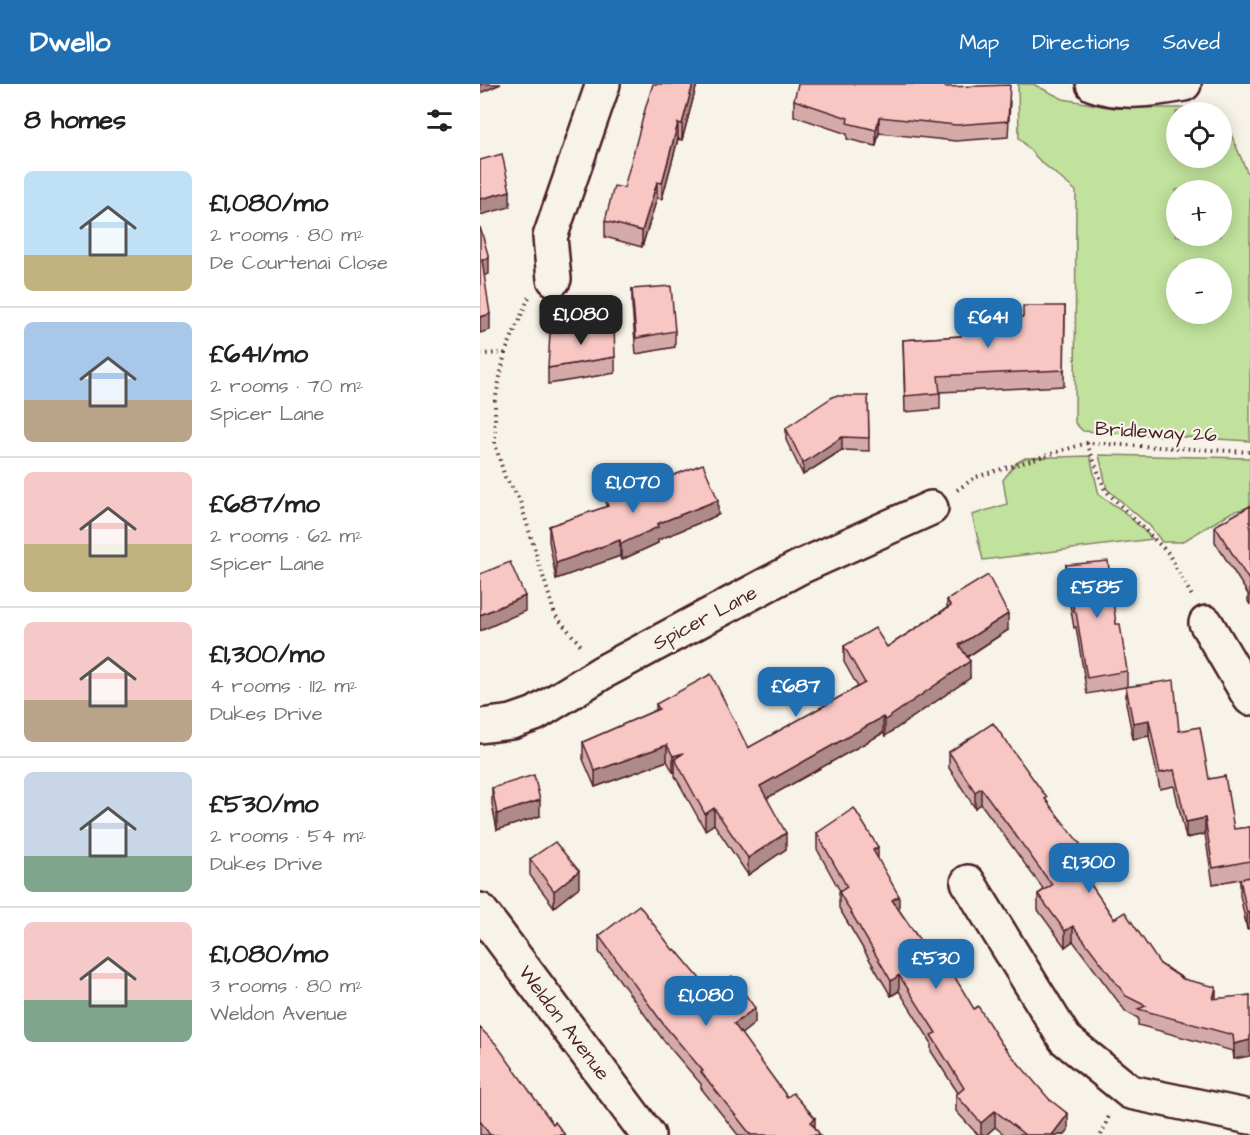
<!DOCTYPE html>
<meta charset="utf-8">
<style>
body{margin:0;font-family:"Architects Daughter",sans-serif;background:#f6f6f6;color:#202124;height:100vh;display:flex;flex-direction:column;font-size:22px;white-space:nowrap}
*{box-sizing:border-box;margin:0}
p{font-size:20px;color:#757577}
.icon{flex:none;width:33px;height:33px;fill:none;stroke:currentColor;stroke-width:2;stroke-linecap:round;stroke-linejoin:round}
.map{position:relative;flex:1;overflow:hidden}
.sheet{display:flex;flex-direction:column;background:#fff;width:480px}
.sheet>*{flex:none}
.buttons{position:absolute;left:686px;top:18px;display:grid;gap:12px}
.buttons a{display:grid;place-items:center;width:66px;height:66px;border-radius:50%;background:#fff;box-shadow:0 3px 15px #0003;font-size:30px}
.price{position:absolute;translate:-50% -51px;padding:0 14px;border-radius:12px;background:#1f6fb2;color:#fff;font-size:20px;line-height:39px;filter:drop-shadow(0 2px 3px #0008)}
.price::after{content:'';position:absolute;left:50%;top:36px;width:18px;height:14px;margin-left:-9px;background:inherit;clip-path:polygon(0 0,100% 0,50% 100%)}
.price.selected{background:#222;color:#fff}
ul{padding:0;list-style:none}
li{display:flex;align-items:center;gap:18px;height:150px;padding:0 24px}
li+li{border-top:2px solid #e0e0e0}
li span{display:grid;place-items:center;flex:none;width:168px;height:120px;border-radius:9px;color:#555}
li>.icon{margin-inline-start:auto}
span .icon{width:72px;height:72px;fill:#fffc;stroke-width:1}
li b{font-size:26px}
h2{display:flex;justify-content:space-between;align-items:center;height:72px;padding:0 24px;font-size:26px}
header{display:flex;align-items:center;gap:36px;box-sizing:border-box;height:84px;padding:0 30px;background:#1f6fb2;color:#fff}
header strong{font-size:28px}
nav{display:flex;gap:33px;margin-inline-start:auto;font-size:21px}
main{display:flex;flex:1;min-height:0}
.map>svg:first-child{display:block}
.green{fill:#c0e29c;stroke:#858064;stroke-width:1.5;fill-rule:evenodd}
.lines{fill:none;stroke-linecap:round;stroke-linejoin:round}
.minor-casing{stroke:#4a1f2b;stroke-width:38}
.path{stroke:#4a1f2b;stroke-width:4;stroke-dasharray:1.5 4.5;stroke-linecap:butt}
.minor{stroke:#f7f3e8;stroke-width:33}
.wall{fill:#d5aba9;stroke:#4a1f2b;stroke-width:1.5}
.shaded-wall{fill:#ae8b89;stroke:#4a1f2b;stroke-width:1.5}
.building{fill:#f8c7c4;stroke:#4a1f2b;stroke-width:1.5}
.labels{text-anchor:middle;dominant-baseline:central;stroke-width:4.5;stroke-linejoin:round;paint-order:stroke}
.street-label{font-size:20px;fill:#4a1f2b;stroke:#f7f3e8}
</style>
<header>
<strong>Dwello</strong>
<nav><a>Map</a><a>Directions</a><a>Saved</a></nav>
</header>
<main>
<section class="sheet">
<h2>8 homes<svg class="icon" aria-label="filters" viewBox="0 0 24 24"><path d="M4 7h16M4 17h16"/><circle cx="9" cy="7" r="2"/><circle cx="15" cy="17" r="2"/></svg></h2>
<ul>
<li><span style="background:linear-gradient(#bfe0f5 70%,#c2b280 0)"><svg class="icon" aria-label="home" viewBox="0 0 24 24"><path d="M3 11l9-7 9 7M6 9v11h12V9"/></svg></span><div><b>£1,080/mo</b><p>2 rooms · 80 m²</p><p>De Courtenai Close</p></div></li>
<li><span style="background:linear-gradient(#a9c7e8 65%,#b9a48a 0)"><svg class="icon" aria-label="home" viewBox="0 0 24 24"><path d="M3 11l9-7 9 7M6 9v11h12V9"/></svg></span><div><b>£641/mo</b><p>2 rooms · 70 m²</p><p>Spicer Lane</p></div></li>
<li><span style="background:linear-gradient(#f6c9c9 60%,#c2b280 0)"><svg class="icon" aria-label="home" viewBox="0 0 24 24"><path d="M3 11l9-7 9 7M6 9v11h12V9"/></svg></span><div><b>£687/mo</b><p>2 rooms · 62 m²</p><p>Spicer Lane</p></div></li>
<li><span style="background:linear-gradient(#f6c9c9 65%,#b9a48a 0)"><svg class="icon" aria-label="home" viewBox="0 0 24 24"><path d="M3 11l9-7 9 7M6 9v11h12V9"/></svg></span><div><b>£1,300/mo</b><p>4 rooms · 112 m²</p><p>Dukes Drive</p></div></li>
<li><span style="background:linear-gradient(#c9d6e8 70%,#7fa58c 0)"><svg class="icon" aria-label="home" viewBox="0 0 24 24"><path d="M3 11l9-7 9 7M6 9v11h12V9"/></svg></span><div><b>£530/mo</b><p>2 rooms · 54 m²</p><p>Dukes Drive</p></div></li>
<li><span style="background:linear-gradient(#f6c9c9 65%,#7fa58c 0)"><svg class="icon" aria-label="home" viewBox="0 0 24 24"><path d="M3 11l9-7 9 7M6 9v11h12V9"/></svg></span><div><b>£1,080/mo</b><p>3 rooms · 80 m²</p><p>Weldon Avenue</p></div></li>
</ul>
</section>
<div class="map">
<svg width="770" height="1051" viewBox="0 0 770 1051">
<rect width="100%" height="100%" fill="#f7f3e8"/>
<filter id="ink" filterUnits="userSpaceOnUse"><feTurbulence type="fractalNoise" baseFrequency=".0167" numOctaves="2"/><feDisplacementMap in="SourceGraphic" scale="12" xChannelSelector="R" yChannelSelector="G"/><feConvolveMatrix kernelMatrix="1 2 1 2 8 2 1 2 1" color-interpolation-filters="sRGB"/></filter>
<g filter="url(#ink)">
<!-- green -->
<g class="green">
<path d="M538,0h15l30,15 51,9h79l20,4h-37v46h45v-39l6,6 23,54v262l-167,-10 -8,-8 1,-232 -36,-30 -21,-23zM696,106h45v46h-45zM696,184h45v46h-45z"/>
<path d="M619,371l151,3v49l-18,5 -50,30h-20l-12,-16 -43,-37z"/>
<path d="M610,372l9,39 23,15 31,29 -170,21 -11,-45 35,-11 -4,-24 13,-17 9,-5z"/>
</g>
<g class="lines">
<!-- minor casing -->
<g class="minor-casing">
<g id="minor">
<path d="M613,0c28,11 62,5 91,0"/>
<path d="M74,195l-4,-42 53,-153"/>
<path d="M726,539l44,75"/>
<path d="M0,642l32,-4 23,-8 68,-42 195,-104 133,-60"/>
<path d="M488,798l97,157 65,53 120,25"/>
<path d="M0,826l168,225"/>
</g>
</g>
<!-- path -->
<g class="path">
<path d="M25,269l-10,48v43l10,33 14,21 36,117 28,33"/>
<path d="M0,270l25,-1 24,-56"/>
<path d="M607,359l18,47 63,63 24,43"/>
<path d="M477,406l19,-13 111,-34 163,9"/>
<path d="M621,1051l8,-19"/>
</g>
<!-- minor -->
<use href="#minor" class="minor"/>
</g>
<!-- wall -->
<g class="wall">
<path d="M217,0l-15,56 -4,-1 -16,60 -5,-1 -15,49 -37,-10v-16z"/>
<path d="M465,3l65,14 -2,36 -52,4 -77,-8 -3,13 -29,-7v-5l-53,-18v-16z"/>
<path d="M152,205l43,42v16l-39,7 -4,-49z"/>
<path d="M585,222l-1,80 -124,6v17l-35,3 -2,-72 58,-4 62,-19z"/>
<path d="M135,273v16l-67,11v-16z"/>
<path d="M388,312l1,55 -27,-1 -39,25 -17,-35v-12z"/>
<path d="M126,417l112,14 -60,25v3l-37,17 -1,-4 -64,23 -7,-38v-15l57,-19z"/>
<path d="M770,422v99l-2,-4v-7l-33,-52v-16z"/>
<path d="M586,481l50,59 11,47v16l52,44 30,48 25,50 16,-2v101l-3,1 -7,-34v-16l-27,5 -8,-50 -19,4 -12,-52 -14,3 -11,-53 -16,3 -7,-36v-16l-39,7 -11,-67 -2,1 -8,-47z"/>
<path d="M467,516l61,30 -41,27 3,21 -85,58 -2,-3 -116,65 19,51 -38,26 -34,-51 -9,6 -30,-54v-4h-2l-6,-11 -72,26 -12,-28v-17l73,-32v-6l92,44 110,-61 -14,-25v-16l43,1 60,-39z"/>
<path d="M469,668l98,49 33,59 -4,3 38,56 46,45 56,35 34,-4 -16,64 -1,-8 -95,-26v-7l-12,-6 -53,-71 -8,6 -27,-37v-16l6,-4 -63,-86 -6,4 -26,-40z"/>
<path d="M12,704l48,28 -43,14 -5,-26z"/>
<path d="M337,749l61,26 21,51 41,60 34,39 27,34 67,87 -3,5h-60l-10,-8 -9,8h-8l-22,-24v-16l2,-2 -27,-42v-9l-32,-51 -8,5 -52,-88v-16l1,-1 -23,-42z"/>
<path d="M50,775l49,28 -25,20 -24,-32z"/>
<path d="M119,852l74,14 38,42 44,31 -14,11 46,63 28,31 5,7h-82l-37,-47v-4l-37,-43 -65,-89z"/>
<path d="M0,944l73,96 12,11h-85z"/>
</g>
<!-- shaded-wall -->
<g class="shaded-wall">
<path d="M0,0h21l-21,9z"/>
<path d="M213,0h4l-15,56v-16z"/>
<path d="M399,33v16l-3,13v-16z"/>
<path d="M198,39v16l-16,60v-16z"/>
<path d="M177,98v16l-15,49v-16z"/>
<path d="M30,107v16l-30,8v-16z"/>
<path d="M9,174v16l-7,2v-16z"/>
<path d="M10,230v16l-10,3v-16z"/>
<path d="M362,353v13l-39,25v-12z"/>
<path d="M238,416v15l-60,25v3l-37,17v-16l36,-20z"/>
<path d="M140,456v16l-64,23v-16z"/>
<path d="M45,512v15l-45,20v-16z"/>
<path d="M528,530v16l-49,32v-17z"/>
<path d="M490,577v17l-85,58v-16z"/>
<path d="M403,633v16l-123,69v-16z"/>
<path d="M669,636v16l-16,3v-16z"/>
<path d="M187,661v16l-72,26v-16z"/>
<path d="M204,669l-9,6v13h-2v-16z"/>
<path d="M501,704v16l-6,4v-16z"/>
<path d="M60,716v16l-43,14v-16z"/>
<path d="M234,724v16l-9,6v-16z"/>
<path d="M725,734v16l-19,4v-16z"/>
<path d="M306,749v16l-38,26v-17z"/>
<path d="M600,760v16l-11,8v-16z"/>
<path d="M398,763v16l-5,-13z"/>
<path d="M99,787v16l-25,20v-16z"/>
<path d="M419,812v16l-7,-12z"/>
<path d="M770,828v16l-3,1v-16z"/>
<path d="M593,842v15l-8,6v-16z"/>
<path d="M419,891v16l-8,5v-15z"/>
<path d="M736,903v16l-3,-4z"/>
<path d="M275,924v15l-21,17v-16z"/>
<path d="M770,956v16l-16,3v-15z"/>
<path d="M515,1027v16l-9,8h-5v-12z"/>
<path d="M588,1030v16l-3,5h-13z"/>
<path d="M335,1034v16l-4,-12z"/>
</g>
<!-- building -->
<g class="building">
<path d="M173,0h40l-11,40 -4,-1 -16,60 -5,-1 -15,49 -37,-10 9,-35 10,2 22,-82z"/>
<path d="M318,0h147v3l65,-2 -2,36 -52,4 -77,-8 -3,13 -29,-7 1,-5 -54,-18z"/>
<path d="M22,70l8,37 -30,8v-39z"/>
<path d="M0,143l9,31 -7,2 8,54 -10,3z"/>
<path d="M191,202l4,45 -39,7 -4,-49z"/>
<path d="M543,222h42l-1,64 -126,6 2,17 -35,3 -2,-56 58,-4v-15l62,-4z"/>
<path d="M134,242l1,31 -67,11 2,-35z"/>
<path d="M354,312h34l1,42 -27,-1 -39,26 -17,-35z"/>
<path d="M223,380l15,36 -61,24 1,3 -37,17 -1,-4 -64,23 -7,-37 59,-20 -2,-5z"/>
<path d="M770,422v76l-35,-56z"/>
<path d="M628,477l8,63h4l7,47 -40,7 -11,-66h-2l-8,-47z"/>
<path d="M30,478l15,34 -45,19v-41z"/>
<path d="M508,491l20,39 -49,31 11,16 -85,59 -2,-3 -123,69 26,47 -38,25 -34,-50 -9,6 -30,-55 9,-6 -11,3 -6,-11 -72,26 -12,-29 76,-33 -3,-5 55,-30 37,74 117,-65 -21,-37 31,-18 12,19 64,-41 -4,-6z"/>
<path d="M694,596l5,51 21,-4 9,52 16,-3 9,53 16,-2v34l-37,7 -8,-50 -19,4 -12,-52 -14,3 -11,-53 -16,3 -7,-36z"/>
<path d="M513,639l54,75 -2,1 35,45 -11,8 45,67 11,-7 35,52 23,15 33,8 -3,12 37,-4v45l-16,4 -1,-9 -95,-26 8,-3 -20,-10 -53,-70 -8,5 -27,-37 14,-9 -71,-97 -6,4 -26,-40z"/>
<path d="M54,691l6,25 -43,14 -5,-26z"/>
<path d="M374,724l24,39 -5,3 26,46 -7,4 48,70 8,-4 26,43 4,-3 23,37 48,56 19,15 -16,21h-27l-30,-24 -14,12 -25,-28 8,-7 -33,-53 5,-2 -37,-58 -8,6 -52,-89 8,-5 -30,-54z"/>
<path d="M75,758l24,29 -25,20 -24,-32z"/>
<path d="M770,793v35l-3,1 -7,-34z"/>
<path d="M159,821l34,45 2,-1 36,43 21,-16 23,32 -21,16 53,73 6,-4 22,25 -4,4 9,13h-69l-50,-63 2,-1 -39,-46 -65,-89z"/>
<path d="M0,944l16,16 57,80 2,-2 10,13h-75l-10,-14z"/>
</g>
</g>
<g class="labels">
<!-- street labels -->
<g class="street-label">
<text transform="translate(676 348) rotate(3)">Bridleway 26</text>
<text transform="translate(225 534) rotate(-28)">Spicer Lane</text>
<text transform="translate(84 939) rotate(53)">Weldon Avenue</text>
</g>
</g>
</svg>
<div class="buttons">
<a><svg class="icon" aria-label="locate" viewBox="0 0 24 24"><circle cx="12" cy="12" r="6"/><path d="M12 2v4M12 18v4M2 12h4M18 12h4"/></svg></a>
<a>+</a>
<a>−</a>
</div>
<b class="price selected" style="left:101px;top:262px">£1,080</b>
<b class="price" style="left:508px;top:265px">£641</b>
<b class="price" style="left:153px;top:430px">£1,070</b>
<b class="price" style="left:617px;top:535px">£585</b>
<b class="price" style="left:316px;top:634px">£687</b>
<b class="price" style="left:609px;top:810px">£1,300</b>
<b class="price" style="left:456px;top:906px">£530</b>
<b class="price" style="left:226px;top:943px">£1,080</b>
</div>
</main>
